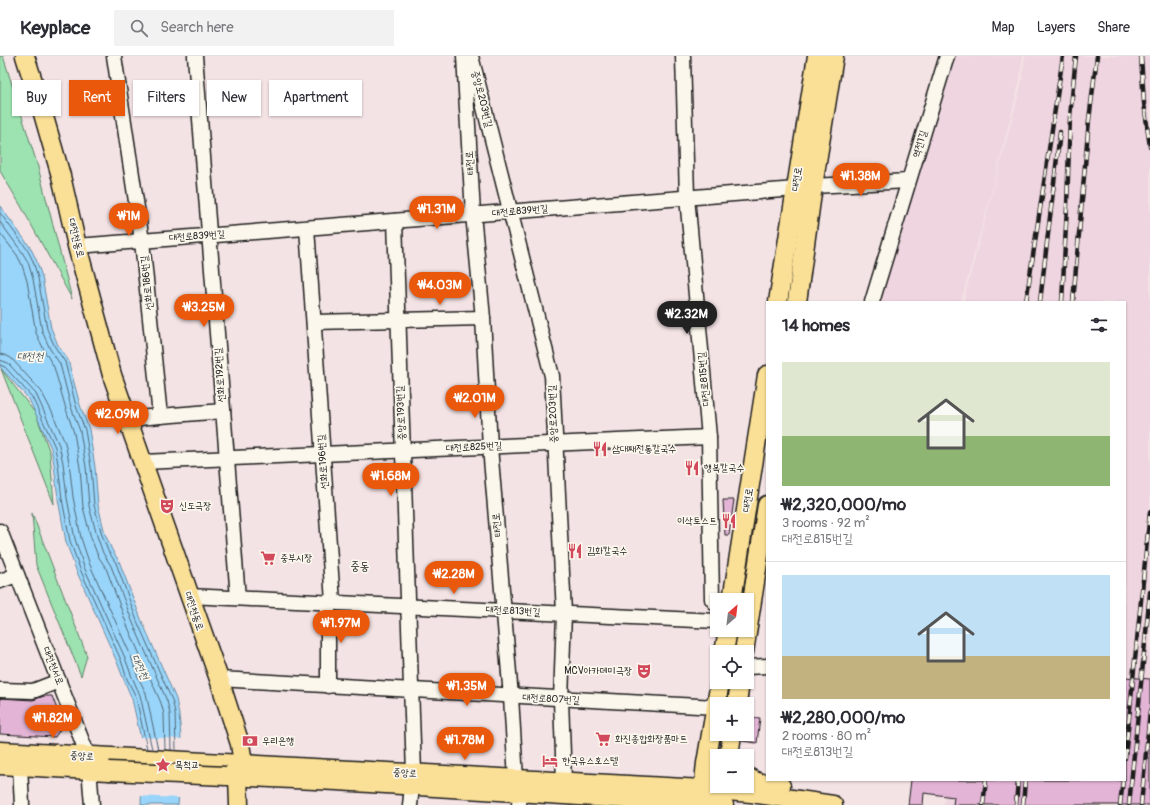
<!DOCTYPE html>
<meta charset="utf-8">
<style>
body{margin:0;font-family:Pangolin,"Poor Story",sans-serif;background:#f2f2f3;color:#2b2b33;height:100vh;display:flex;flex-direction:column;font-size:15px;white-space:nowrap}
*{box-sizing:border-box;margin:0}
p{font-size:13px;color:#7c7c81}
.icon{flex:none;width:22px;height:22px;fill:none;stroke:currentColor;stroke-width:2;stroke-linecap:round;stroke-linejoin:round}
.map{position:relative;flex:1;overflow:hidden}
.details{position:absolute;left:766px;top:245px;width:360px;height:480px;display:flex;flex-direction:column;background:#fff;border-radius:0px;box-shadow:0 1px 3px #0004}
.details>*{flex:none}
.guide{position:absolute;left:12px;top:24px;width:380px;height:36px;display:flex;gap:8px}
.needle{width:26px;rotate:28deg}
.controls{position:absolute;left:710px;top:537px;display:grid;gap:8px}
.controls a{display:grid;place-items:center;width:44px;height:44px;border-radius:0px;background:#fff;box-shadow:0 1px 3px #0004;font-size:20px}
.price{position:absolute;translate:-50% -34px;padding:0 9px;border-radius:14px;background:#ea580c;color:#fff;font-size:13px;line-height:26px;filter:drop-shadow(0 1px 2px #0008)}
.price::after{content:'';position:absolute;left:50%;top:24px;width:12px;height:9px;margin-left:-6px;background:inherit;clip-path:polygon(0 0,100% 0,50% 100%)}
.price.selected{background:#222;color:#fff}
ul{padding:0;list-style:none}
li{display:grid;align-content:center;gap:8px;height:212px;padding:0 16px}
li+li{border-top:1px solid #e1e1e2}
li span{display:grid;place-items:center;height:124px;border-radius:0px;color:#555}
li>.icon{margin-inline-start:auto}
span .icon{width:72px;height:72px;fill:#fffc;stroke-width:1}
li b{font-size:17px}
h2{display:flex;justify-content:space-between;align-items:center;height:48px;padding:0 16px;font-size:17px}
.pill{padding:0 14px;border-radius:0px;background:#fff;box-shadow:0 1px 3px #0004;font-size:14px;line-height:36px}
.pill.selected{background:#ea580c;color:#fff}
header{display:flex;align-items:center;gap:24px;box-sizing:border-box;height:56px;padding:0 20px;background:#fff;border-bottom:1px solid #e1e1e2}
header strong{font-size:19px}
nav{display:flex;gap:22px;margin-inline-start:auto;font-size:14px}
.search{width:280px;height:36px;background:#f2f2f3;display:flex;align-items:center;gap:10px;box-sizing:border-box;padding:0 14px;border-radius:0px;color:#7c7c81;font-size:15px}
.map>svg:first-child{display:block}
.built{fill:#efd5e0}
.green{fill:#9de3b1;stroke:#5c8066}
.water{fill:#99d5fa;stroke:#678ba1}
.pier{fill:#f4e3e5}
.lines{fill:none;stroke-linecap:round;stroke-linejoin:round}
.shore{stroke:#4e6675;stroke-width:1}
.building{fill:#e3b4d6;stroke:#1c1c1c}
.minor-casing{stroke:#1c1c1c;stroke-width:17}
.major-casing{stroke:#1c1c1c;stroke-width:21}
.minor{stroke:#fbf7ec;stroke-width:14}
.major{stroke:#fadf96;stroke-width:18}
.rail-casing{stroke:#1c1c1c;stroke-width:4.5}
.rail{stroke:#fbf7ec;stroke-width:3;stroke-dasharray:9;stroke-linecap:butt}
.major-bridge-casing{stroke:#1c1c1c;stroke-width:21;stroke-linecap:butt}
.major-bridge{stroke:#fadf96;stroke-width:18}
.labels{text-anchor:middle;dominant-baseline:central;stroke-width:3.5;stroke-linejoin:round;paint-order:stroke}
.street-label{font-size:10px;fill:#1c1c1c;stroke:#fbf7ec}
.poi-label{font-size:10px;fill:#1c1c1c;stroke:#fbf7ec;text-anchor:start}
.water-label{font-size:11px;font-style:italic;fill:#42545f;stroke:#fbf7ec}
.quarter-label{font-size:12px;fill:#1c1c1c;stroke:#fbf7ec}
</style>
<header>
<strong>Keyplace</strong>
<div class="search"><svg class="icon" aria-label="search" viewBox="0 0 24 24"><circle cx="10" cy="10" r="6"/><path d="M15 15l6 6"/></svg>Search here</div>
<nav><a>Map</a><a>Layers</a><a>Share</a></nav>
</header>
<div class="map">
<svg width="1150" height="749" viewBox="0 0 1150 749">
<rect width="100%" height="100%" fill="#f4e3e5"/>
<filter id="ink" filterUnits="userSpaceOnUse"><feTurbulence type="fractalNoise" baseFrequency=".025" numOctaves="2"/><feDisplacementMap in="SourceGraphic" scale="8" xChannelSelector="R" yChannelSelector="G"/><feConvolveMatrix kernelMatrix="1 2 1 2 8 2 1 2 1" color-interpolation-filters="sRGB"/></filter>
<g filter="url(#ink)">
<!-- built -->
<g class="built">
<path d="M951,0h72l-4,28 -26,103 -32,115h-81l46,-161z"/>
<path d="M1025,0h125v749h-206l3,-25h178v-478h-162l58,-217z"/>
</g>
<!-- green -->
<g class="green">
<path d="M0,0h3l35,111 34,132 -51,-93 -21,-35z"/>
<path d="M1,313l35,45 14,39 4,51z"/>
<path d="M32,457l55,143 -6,20 -45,-111z"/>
</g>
<!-- water -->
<path class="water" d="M0,150l30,41 6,12 6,18 9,51 7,17 10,15 12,45 9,24 6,38 3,38 7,29 7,16 7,11 22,58 35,80c8,34 5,71 2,106h-37l2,-57 -11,-49 -8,-19 -7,-18 -41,-92 -10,-28 -8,-43 -4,-35 -3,-16 -22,-49 -29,-32z"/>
<!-- pier -->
<path class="pier" d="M139,681l43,2 1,31 -3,28 -41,-2 2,-48z"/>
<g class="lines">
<!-- shore -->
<g class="shore">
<path d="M0,157l27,36 6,12 5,17 9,51 8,18 10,15 11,44 9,24 6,37 3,38 8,30 6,16 8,12 21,58 35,79 3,12 1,39"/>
<path d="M0,166l22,30 6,10 5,17 9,52 8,18 10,15 11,43 9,24 6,36 3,39 8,30 6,17 8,13 22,57 34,78 3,12 1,37"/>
<path d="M0,177l17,22 5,10 5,16 9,52 9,19 9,15 12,42 8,24 6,35 3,39 8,31 7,18 8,12 21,57 34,78 3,11 1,36"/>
<path d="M0,298l5,1 6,3 30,33 11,21 13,31 4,19 4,35 8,41 9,27 41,91 6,19 9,18 12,57"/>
<path d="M0,304l8,3 28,31 23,51 4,18 4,35 8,41 9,28 41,91 7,19 8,18 12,54"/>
<path d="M0,309l5,2 27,30 23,50 3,17 4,35 8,42 10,28 41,91 6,19 9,18 11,52"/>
</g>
</g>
<!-- building -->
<g class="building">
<path d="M723,444h11l-5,35h-4z"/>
<path d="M1125,621l25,2v126h-197l1,-8 -30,-4 -1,12h-15l3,-25h214z"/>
<path d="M44,640h8l11,29 -8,12 -55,-3v-36l33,2z"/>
<path d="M747,661l13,1 -3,25 -15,-2v-7h5z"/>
</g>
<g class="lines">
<!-- minor casing -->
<g class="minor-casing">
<g id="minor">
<path d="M114,0l28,185 18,175"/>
<path d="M195,0l43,542"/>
<path d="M464,0l9,158 10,104 7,129 21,250 5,82"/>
<path d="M471,0l81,320 12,237 -3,87 3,82"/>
<path d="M683,0l4,141 22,240 3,162 5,6"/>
<path d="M813,130l95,-5"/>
<path d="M395,165l19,552"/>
<path d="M307,172l26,374"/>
<path d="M77,190l719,-57"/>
<path d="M872,246l75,-246"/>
<path d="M314,266l169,-4"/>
<path d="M128,363l32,-3 63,-5"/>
<path d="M143,406l566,-25"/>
<path d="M0,475l88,225 4,49"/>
<path d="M0,525l17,-6"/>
<path d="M189,540l528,25"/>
<path d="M747,611l20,-1"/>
<path d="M219,623l497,28"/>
<path d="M328,630v-84"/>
<path d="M0,634l33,1 26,-10"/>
<path d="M20,710l2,39"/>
<path d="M410,749l2,-18"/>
<path d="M519,749l1,-12"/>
</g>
</g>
<!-- major casing -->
<g class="major-casing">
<g id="major">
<path d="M25,0l17,54 19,66 16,70 35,129 107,304 21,65 3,19 -5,13 1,29"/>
<path d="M778,246l39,-246"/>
<path d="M797,246l16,-116 21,-130"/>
<path d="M732,544l35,-225"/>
<path d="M724,596l4,-22"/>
<path d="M744,596l23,-147"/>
<path d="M737,648l3,-22"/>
<path d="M0,695l703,38 48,4 82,12"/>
<path d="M729,700l3,-22"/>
<path d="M0,709l109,6"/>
<path d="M227,720l110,5 387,24"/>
<path d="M747,720c8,8 24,9 34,10"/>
<path d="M702,744l4,-37 14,-81"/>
</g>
</g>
<!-- minor -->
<use href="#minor" class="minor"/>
<!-- major -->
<use href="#major" class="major"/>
<!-- rail casing -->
<g class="rail-casing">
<g id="rail">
<path d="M1141,0l3,47 6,44"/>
<path d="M1026,246l37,-246"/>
<path d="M1040,246l20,-170"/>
<path d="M1062,246l5,-96 3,-89 6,-61"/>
<path d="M1073,246l16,-182 8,-64"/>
<path d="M1125,702l25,-246"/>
<path d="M983,749l3,-25"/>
<path d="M1016,749l2,-25"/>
<path d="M1023,749l2,-25"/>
<path d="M1120,749l3,-25"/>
<path d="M1129,749l21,-213"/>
<path d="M1141,749l9,-94"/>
</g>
</g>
<!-- rail -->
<use href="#rail" class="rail"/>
<!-- major-bridge casing -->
<g class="major-bridge-casing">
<path id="major-bridge" d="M109,715l117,5"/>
</g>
<!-- major-bridge -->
<use href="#major-bridge" class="major-bridge"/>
</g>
</g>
<!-- icons -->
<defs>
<g id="restaurant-bare" transform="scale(1.2)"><path d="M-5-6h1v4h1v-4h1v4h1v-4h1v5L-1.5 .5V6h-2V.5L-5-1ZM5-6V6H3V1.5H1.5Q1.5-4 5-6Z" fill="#d1495b" stroke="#fbf7ec" stroke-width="2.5" paint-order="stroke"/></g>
<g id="theatre-bare" transform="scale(1.2)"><path d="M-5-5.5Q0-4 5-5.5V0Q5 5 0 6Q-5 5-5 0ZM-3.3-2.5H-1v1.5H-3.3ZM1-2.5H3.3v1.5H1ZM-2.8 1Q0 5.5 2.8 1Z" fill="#d1495b" stroke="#fbf7ec" stroke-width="2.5" paint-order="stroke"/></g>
<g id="supermarket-bare" transform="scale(1.2)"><path d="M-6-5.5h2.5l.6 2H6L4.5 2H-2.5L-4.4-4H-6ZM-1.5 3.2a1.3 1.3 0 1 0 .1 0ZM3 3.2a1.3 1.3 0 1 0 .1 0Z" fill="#d1495b" stroke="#fbf7ec" stroke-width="2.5" paint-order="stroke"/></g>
<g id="bank-bare" transform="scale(1.2)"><path d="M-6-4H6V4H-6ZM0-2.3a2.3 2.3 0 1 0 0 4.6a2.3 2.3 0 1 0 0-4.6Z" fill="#d1495b" stroke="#fbf7ec" stroke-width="2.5" paint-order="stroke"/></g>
<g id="hotel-bare" transform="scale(1.2)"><path d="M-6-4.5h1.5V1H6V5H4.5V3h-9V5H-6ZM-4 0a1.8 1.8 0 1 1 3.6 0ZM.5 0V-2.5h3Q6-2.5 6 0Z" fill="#d1495b" stroke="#fbf7ec" stroke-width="2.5" paint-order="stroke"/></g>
<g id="sight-bare" transform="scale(1.2)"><path d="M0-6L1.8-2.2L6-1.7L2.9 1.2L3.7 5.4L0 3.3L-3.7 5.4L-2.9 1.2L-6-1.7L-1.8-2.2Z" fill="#d1495b" stroke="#fbf7ec" stroke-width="2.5" paint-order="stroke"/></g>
</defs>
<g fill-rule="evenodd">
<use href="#restaurant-bare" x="600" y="393"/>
<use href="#restaurant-bare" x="692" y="412"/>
<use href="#theatre-bare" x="167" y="450"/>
<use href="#restaurant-bare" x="729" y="465"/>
<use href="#restaurant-bare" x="575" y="495"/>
<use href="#supermarket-bare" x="268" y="502"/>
<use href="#theatre-bare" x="644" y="615"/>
<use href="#supermarket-bare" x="603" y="683"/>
<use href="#bank-bare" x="250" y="685"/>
<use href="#hotel-bare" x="550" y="705"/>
<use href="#sight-bare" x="163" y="709"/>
</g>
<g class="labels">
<!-- street labels -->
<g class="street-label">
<text transform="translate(482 43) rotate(76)">중앙로203번길</text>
<text transform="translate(920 88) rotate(-73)">역전1길</text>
<text transform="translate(470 107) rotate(-93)">태전로</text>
<text transform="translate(797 123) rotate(-81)">대전로</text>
<text transform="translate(520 155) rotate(-5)">대전로839번길</text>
<text transform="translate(197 180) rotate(-4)">대전로839번길</text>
<text transform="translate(76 182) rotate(76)">대전천동로</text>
<text transform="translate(147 227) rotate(-96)">선화로186번길</text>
<text transform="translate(220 319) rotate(-94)">선화로192번길</text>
<text transform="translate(704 323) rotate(-95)">대전로815번길</text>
<text transform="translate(401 357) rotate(-92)">중앙로193번길</text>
<text transform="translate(553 358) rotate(-92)">중앙로203번길</text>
<text transform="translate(474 391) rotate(-3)">대전로825번길</text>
<text transform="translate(323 406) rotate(-94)">선화로196번길</text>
<text transform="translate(748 444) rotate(-81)">대전로</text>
<text transform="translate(497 469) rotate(-95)">태전로</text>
<text transform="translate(194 555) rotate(71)">대전천동로</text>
<text transform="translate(513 555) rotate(3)">대전로813번길</text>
<text transform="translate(53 610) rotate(68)">대전천서로</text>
<text transform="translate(551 643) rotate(3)">대전로807번길</text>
<text transform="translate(82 700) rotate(3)">중앙로</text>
<text transform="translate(405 717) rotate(3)">중앙로</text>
</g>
<!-- poi labels -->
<g class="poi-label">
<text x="612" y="393">삼대째전통칼국수</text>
<text x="704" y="412">행복칼국수</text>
<text x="179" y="450">신도극장</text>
<text x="717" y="465" text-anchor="end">이삭토스트</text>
<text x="587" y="495">김화칼국수</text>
<text x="280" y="502">중부시장</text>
<text x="632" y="615" text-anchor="end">MCV아카데미극장</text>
<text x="615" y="683">화진종합화장품마트</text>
<text x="262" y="685">우리은행</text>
<text x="562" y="705">한국유스호스텔</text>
<text x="175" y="709">목척교</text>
</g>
<!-- water labels -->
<g class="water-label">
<text x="30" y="300">대전천</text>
<text transform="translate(140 611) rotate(65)">대전천</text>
</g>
<!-- quarter labels -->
<g class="quarter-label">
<text x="360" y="510">중동</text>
</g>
</g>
</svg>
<div class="controls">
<a><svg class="needle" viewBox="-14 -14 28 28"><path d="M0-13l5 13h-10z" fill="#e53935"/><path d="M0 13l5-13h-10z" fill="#7c7c81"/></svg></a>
<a><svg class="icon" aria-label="locate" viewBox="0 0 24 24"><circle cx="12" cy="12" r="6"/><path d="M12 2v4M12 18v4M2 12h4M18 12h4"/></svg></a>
<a>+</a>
<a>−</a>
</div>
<b class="price" style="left:861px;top:141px">₩1.38M</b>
<b class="price" style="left:437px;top:174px">₩1.31M</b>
<b class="price" style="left:129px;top:181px">₩1M</b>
<b class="price" style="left:440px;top:250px">₩4.03M</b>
<b class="price" style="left:204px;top:272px">₩3.25M</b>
<b class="price selected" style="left:687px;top:279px">₩2.32M</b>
<b class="price" style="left:475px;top:363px">₩2.01M</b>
<b class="price" style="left:118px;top:379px">₩2.09M</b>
<b class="price" style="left:391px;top:441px">₩1.68M</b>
<b class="price" style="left:454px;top:539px">₩2.28M</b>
<b class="price" style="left:341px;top:588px">₩1.97M</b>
<b class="price" style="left:467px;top:651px">₩1.35M</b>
<b class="price" style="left:53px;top:683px">₩1.82M</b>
<b class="price" style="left:465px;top:705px">₩1.78M</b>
<div class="guide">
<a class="pill">Buy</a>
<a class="pill selected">Rent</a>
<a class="pill">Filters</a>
<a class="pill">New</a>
<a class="pill">Apartment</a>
</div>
<section class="details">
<h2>14 homes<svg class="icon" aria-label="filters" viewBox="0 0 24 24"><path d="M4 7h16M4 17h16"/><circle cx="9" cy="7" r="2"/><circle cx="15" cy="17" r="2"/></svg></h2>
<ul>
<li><span style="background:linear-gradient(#dfe7d0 60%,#8fb573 0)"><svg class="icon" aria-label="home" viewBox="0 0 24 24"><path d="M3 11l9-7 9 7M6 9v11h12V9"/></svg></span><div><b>₩2,320,000/mo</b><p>3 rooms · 92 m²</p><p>대전로815번길</p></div></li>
<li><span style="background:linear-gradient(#bfe0f5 65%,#c2b280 0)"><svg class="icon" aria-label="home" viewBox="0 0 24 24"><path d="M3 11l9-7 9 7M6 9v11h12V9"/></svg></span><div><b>₩2,280,000/mo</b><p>2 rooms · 80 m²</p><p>대전로813번길</p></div></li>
</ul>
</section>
</div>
